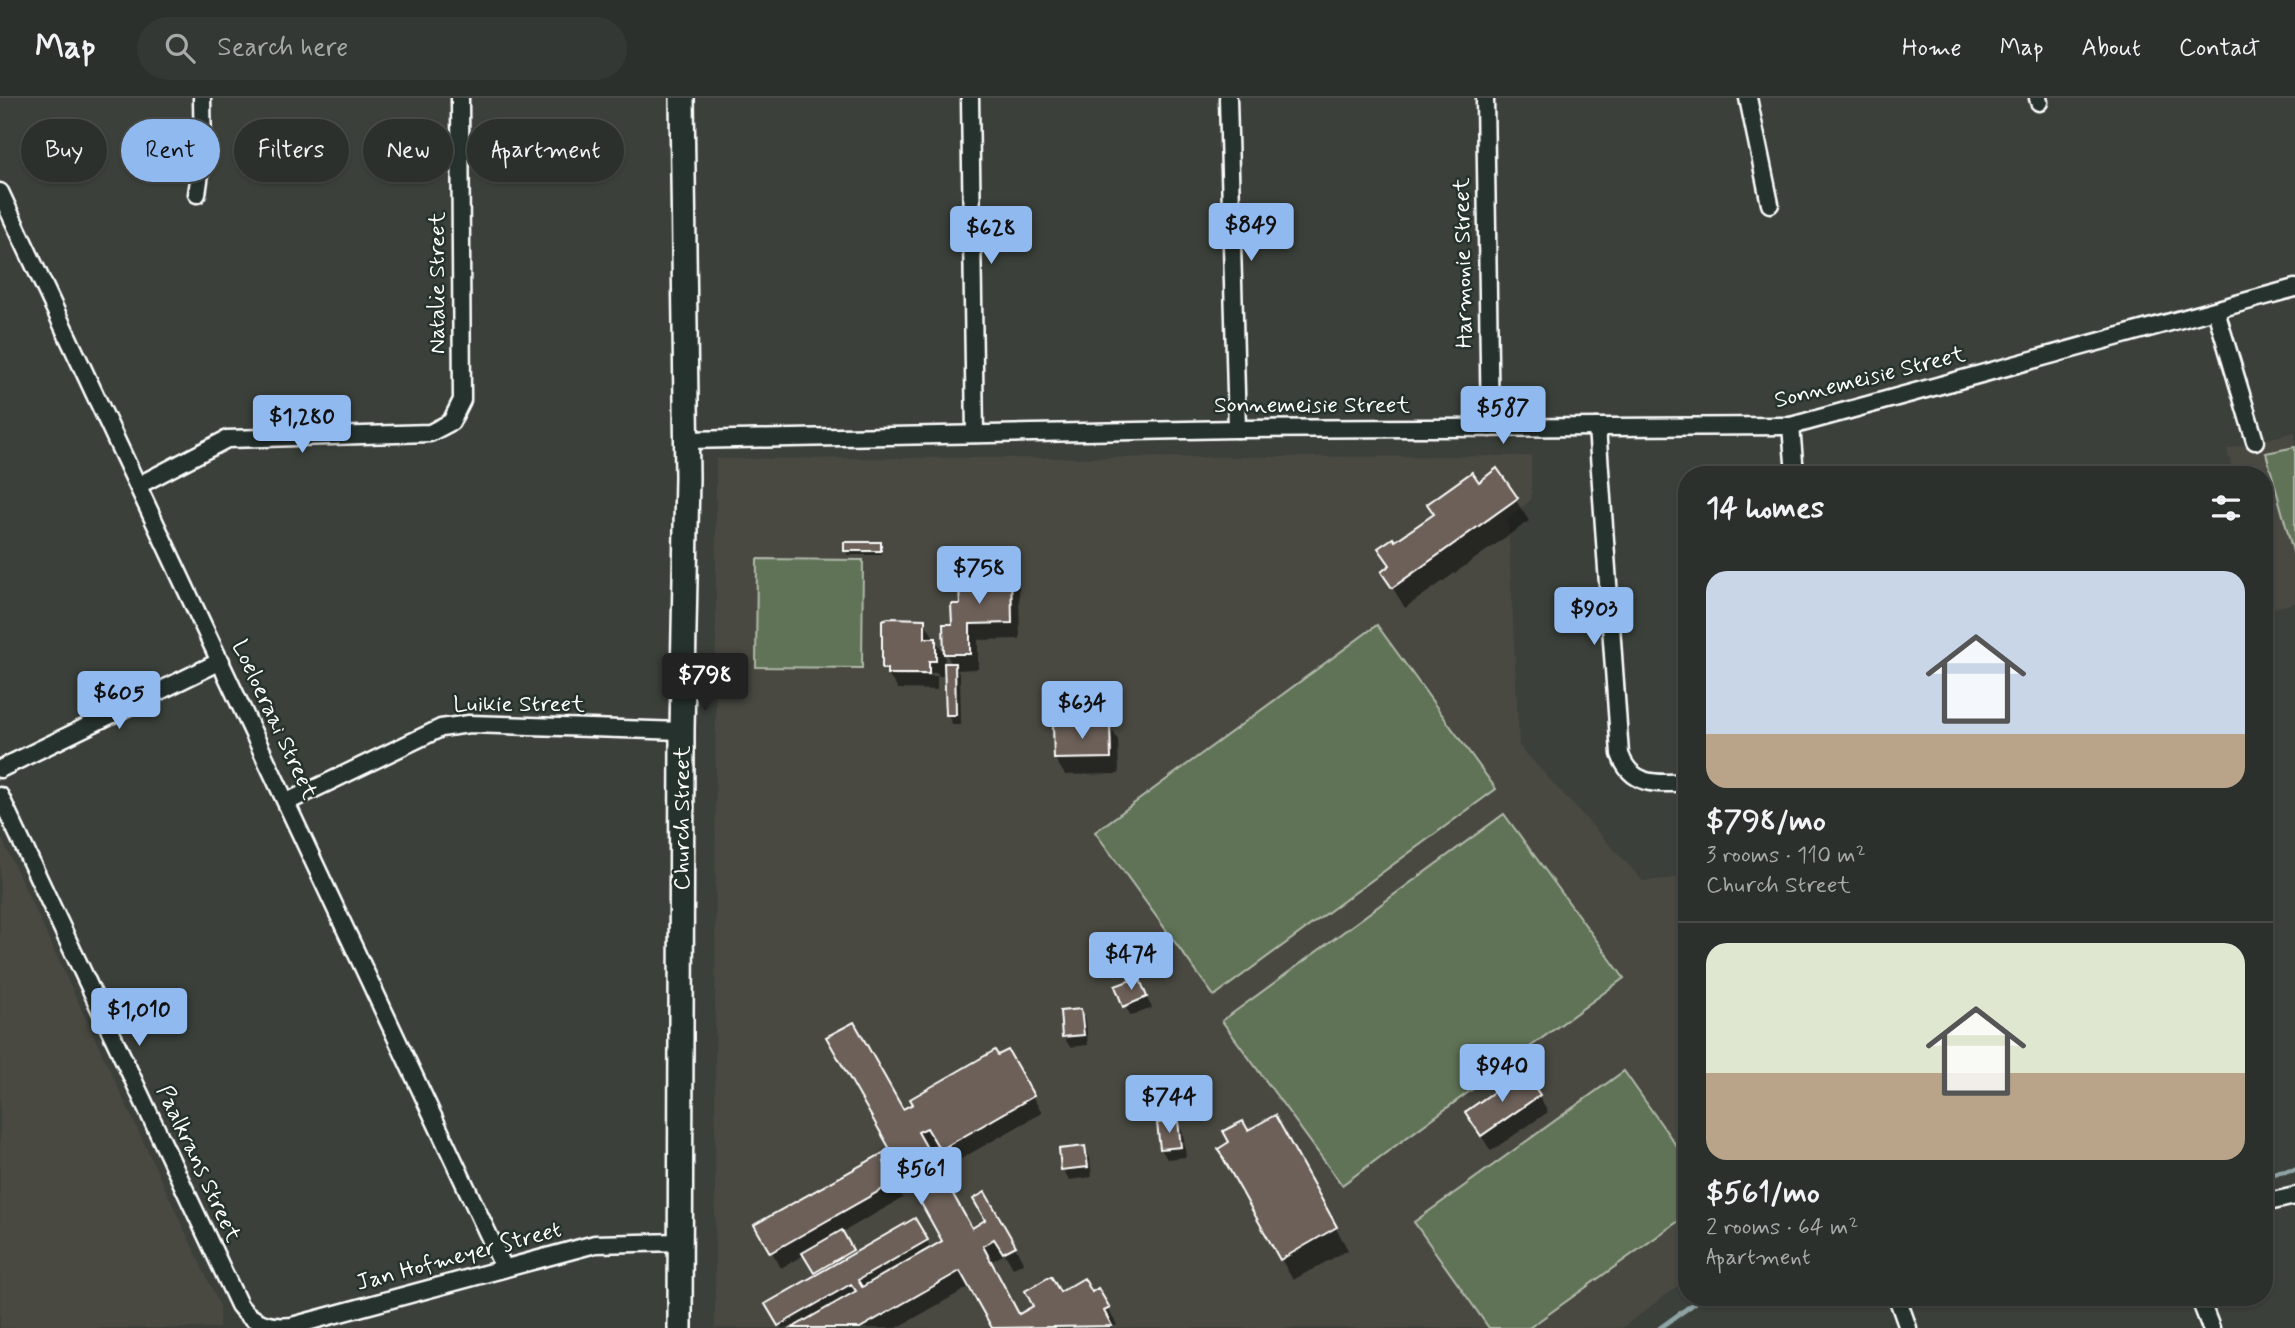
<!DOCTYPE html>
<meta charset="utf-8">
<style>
body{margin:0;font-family:Mynerve,sans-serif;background:#343834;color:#f1f3f6;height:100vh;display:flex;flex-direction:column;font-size:26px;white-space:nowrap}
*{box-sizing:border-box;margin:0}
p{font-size:23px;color:#a6a9a9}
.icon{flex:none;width:38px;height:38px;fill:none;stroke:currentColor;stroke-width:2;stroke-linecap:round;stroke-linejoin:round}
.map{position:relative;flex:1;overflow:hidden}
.side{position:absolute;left:1678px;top:368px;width:595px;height:840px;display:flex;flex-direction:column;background:#2c302c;border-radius:28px;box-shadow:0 2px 5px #0004,0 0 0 2px #484b48}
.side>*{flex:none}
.hud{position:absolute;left:21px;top:21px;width:665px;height:63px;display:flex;gap:14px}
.price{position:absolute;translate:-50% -60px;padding:0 16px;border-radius:7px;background:#90b9f0;color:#111;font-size:23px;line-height:46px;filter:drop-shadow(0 2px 4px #0008)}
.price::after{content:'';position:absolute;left:50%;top:42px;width:21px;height:16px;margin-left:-10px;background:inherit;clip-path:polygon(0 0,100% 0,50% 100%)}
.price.selected{background:#222;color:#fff}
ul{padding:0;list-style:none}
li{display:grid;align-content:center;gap:14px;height:371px;padding:0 28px}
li+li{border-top:2px solid #484b48}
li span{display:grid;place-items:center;height:217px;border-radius:21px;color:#555}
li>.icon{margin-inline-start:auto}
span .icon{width:126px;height:126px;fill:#fffc;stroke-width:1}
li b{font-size:30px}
h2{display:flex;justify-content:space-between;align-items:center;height:84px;padding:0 28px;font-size:30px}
.chip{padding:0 24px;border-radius:32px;background:#2c302c;box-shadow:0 2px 5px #0004,0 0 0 2px #484b48;font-size:24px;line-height:63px}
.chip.selected{background:#90b9f0;color:#111}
header{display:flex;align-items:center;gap:42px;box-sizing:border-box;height:98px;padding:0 35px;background:#2c302c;border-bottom:2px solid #484b48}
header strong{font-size:33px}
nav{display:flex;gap:38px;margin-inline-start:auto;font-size:24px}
.search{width:490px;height:63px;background:#343834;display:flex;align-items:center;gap:18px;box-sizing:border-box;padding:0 24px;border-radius:38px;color:#a6a9a9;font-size:26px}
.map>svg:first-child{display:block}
.built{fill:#4a4a43}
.green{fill:#607356;stroke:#b0b9aa;stroke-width:2}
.shadow{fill:#0007;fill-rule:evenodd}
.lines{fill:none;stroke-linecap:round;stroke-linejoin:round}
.stream{stroke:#8fa4a6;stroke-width:5}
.building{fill:#6c6058;stroke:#fff;stroke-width:2}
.street-casing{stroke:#fff;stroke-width:21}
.secondary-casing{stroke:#fff;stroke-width:28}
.street{stroke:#26332d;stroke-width:16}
.secondary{stroke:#26332d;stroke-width:23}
.labels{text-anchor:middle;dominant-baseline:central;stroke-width:5;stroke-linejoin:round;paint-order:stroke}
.street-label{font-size:23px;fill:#fff;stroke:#26332d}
</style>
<header>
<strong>Map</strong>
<div class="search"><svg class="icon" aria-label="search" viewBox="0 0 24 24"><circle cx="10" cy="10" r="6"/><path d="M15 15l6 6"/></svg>Search here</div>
<nav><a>Home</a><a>Map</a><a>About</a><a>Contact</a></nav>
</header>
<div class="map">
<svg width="2295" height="1230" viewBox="0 0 2295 1230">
<rect width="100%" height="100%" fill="#3b403a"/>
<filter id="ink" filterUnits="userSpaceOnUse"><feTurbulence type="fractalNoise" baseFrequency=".0143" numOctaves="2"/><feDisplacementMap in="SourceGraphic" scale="14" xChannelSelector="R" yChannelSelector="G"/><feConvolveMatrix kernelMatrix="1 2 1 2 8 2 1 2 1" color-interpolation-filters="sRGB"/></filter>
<g filter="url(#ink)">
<!-- built -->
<g class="built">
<path d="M2295,334v171l-26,6 -5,-17v-118h-30l-7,-25z"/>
<path d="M1531,358v44l-23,18 11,228 124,135 44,-4v402l-65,49h-907l1,-869z"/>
<path d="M0,737l219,469v24h-219z"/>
</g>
<!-- green -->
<g class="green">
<path d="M2295,349v112l-29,-106z"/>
<path d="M757,461l106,1 -1,108 -106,-1z"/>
<path d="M1377,527l119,164 -282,207 -119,-164z"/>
<path d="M1504,716l120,164 -282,207 -120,-164z"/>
<path d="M1624,973l63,90v54l-158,113h-40l-75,-106z"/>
</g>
<!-- shadow -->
<g class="shadow">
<path d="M1497,373l32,50 -124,87 -22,-36 8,-5 4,-23z"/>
<path d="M880,446l2,11h-34l-2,-4z"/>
<path d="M1010,470l9,16 1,55 -42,1v29l-21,1 3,5 1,50h-8l-6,-11v-38h-10v14l-39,-1 -15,-21 41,-47 21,35 -1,9h8l-6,-12 8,-28 17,-37zM890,574l48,1v3h-48z"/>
<path d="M1109,626l9,16 1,34 -54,1 -10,-16z"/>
<path d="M1138,881l14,29 -21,8 -6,-10z"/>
<path d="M1080,913l6,10 2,24 -18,2 -6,-10z"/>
<path d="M1007,954l35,61 -92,52 -13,-22 -11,6 46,81 15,-9 -2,-27 39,69 -11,5 -8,-14 -15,8 29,54 40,-22h33l6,-3 19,34 -6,3h-117l-23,-42 -74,42h-116l-13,-24 49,-28 -13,-21 -23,13 -24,-43 135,-75 11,-38zM905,1073l40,71 -13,8 -17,-30 -61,35 -13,-22 62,-35 -11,-19z"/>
<path d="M1539,998l9,16 -57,39 -15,-23z"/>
<path d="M1177,1024l6,11 3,24 -19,2 -6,-10z"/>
<path d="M1287,1040l61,112 -55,30 -12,-21z"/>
<path d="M1084,1049l6,11 2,19 -23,3 -6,-10z"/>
</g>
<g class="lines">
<!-- stream -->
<g class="stream">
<path d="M2264,1077l31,-5"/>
<path d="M1660,1230l43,-31"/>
</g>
</g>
<!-- building -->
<g class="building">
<path d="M1497,370l21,30 -126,90 -11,-16 9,-7 -12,-17 15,-10 2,3 39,-27 -7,-10 45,-32 7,10z"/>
<rect x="844" y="444" width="37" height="9"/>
<path d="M1011,468l1,57 -42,1v30h-26l-1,-30h9l-1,-20h9l-1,-18h10l-1,-19z"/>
<path d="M888,520l37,1v19h11v23h-7v13h-42v-5h-5v-49z"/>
<path d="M944,565h11l1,52h-10z"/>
<path d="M1110,624l1,36 -57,1 -1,-35z"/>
<path d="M1139,879l8,20 -24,10 -8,-21z"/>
<path d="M1081,911l3,26 -22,2 -2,-26z"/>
<path d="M854,924l49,87 10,-5 -3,-5 85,-49 3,5 10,-5 26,46 -94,54 -13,-22 -9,4 54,96 13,-8 -12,-21 12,-7 31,54 -13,7 -9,-14 -11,7 36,68 14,-8 -8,-15 26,-15 9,16 24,-14 8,14 6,-4 12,20 -6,3 8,15 -120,2 -32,-57 -100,57h-68l64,-37 -5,-7 -73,42 -13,-22 150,-86 13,22 -70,40 4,7 80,-46 -47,-85 -11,6 11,20 -125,71 -16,-28 136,-76 -64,-112z"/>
<path d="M1524,973l16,24 -59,41 -16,-24z"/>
<path d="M1275,1017l62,112 -57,33 -62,-111 11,-7 -6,-11 20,-10 5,9z"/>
<path d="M1178,1023l3,26 -21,2 -3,-26z"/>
<path d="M1085,1048l3,21 -27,3 -2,-21z"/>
<path d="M842,1132l11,20 -39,23 -12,-20z"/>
</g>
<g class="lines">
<!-- street casing -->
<g class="street-casing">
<g id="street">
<path d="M970,0l5,336"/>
<path d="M1228,0l9,331"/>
<path d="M1485,0l5,330"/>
<path d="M1748,0l22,106"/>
<path d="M2038,0l1,4"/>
<path d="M0,94l504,1076"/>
<path d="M197,96l6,-41 -1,-55"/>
<path d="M2216,213l39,130"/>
<path d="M1791,328l4,48"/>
<path d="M1597,329l23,327c11,33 38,30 67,28"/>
<path d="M687,342l550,-11 554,-3 504,-138"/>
<path d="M139,387l88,-46 203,-6 21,-11 11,-22 -2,-302"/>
<path d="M0,671l221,-108"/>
<path d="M0,698l239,509c13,18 31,23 53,21l303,-82 85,-2"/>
<path d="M287,704l154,-74 28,-4 213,7"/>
<path d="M2264,1105l31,-7"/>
<path d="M1897,1199l11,31"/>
<path d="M2199,1199l12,31"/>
</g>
</g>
<!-- secondary casing -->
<g class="secondary-casing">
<path id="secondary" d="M680,1230l2,-597 5,-254 -5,-379"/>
</g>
<!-- street -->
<use href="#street" class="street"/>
<!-- secondary -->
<use href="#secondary" class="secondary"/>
</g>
</g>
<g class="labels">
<!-- street labels -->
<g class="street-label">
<text transform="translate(1464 165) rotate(-91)">Harmonie Street</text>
<text transform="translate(438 185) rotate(-90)">Natalie Street</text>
<text transform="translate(1870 280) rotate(-14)">Sonnemeisie Street</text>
<text x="1312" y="308">Sonnemeisie Street</text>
<text x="519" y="607">Luikie Street</text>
<text transform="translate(274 622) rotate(65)">Loeloeraai Street</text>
<text transform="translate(683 720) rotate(-90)">Church Street</text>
<text transform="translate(198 1066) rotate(65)">Paalkrans Street</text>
<text transform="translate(459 1159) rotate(-15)">Jan Hofmeyer Street</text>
</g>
</g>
</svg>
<b class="price" style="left:1251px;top:165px">$849</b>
<b class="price" style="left:991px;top:168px">$628</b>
<b class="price" style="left:1503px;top:348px">$587</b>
<b class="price" style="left:302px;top:357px">$1,280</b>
<b class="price" style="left:979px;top:508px">$758</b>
<b class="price" style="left:1594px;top:549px">$903</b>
<b class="price selected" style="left:705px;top:615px">$798</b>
<b class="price" style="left:119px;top:633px">$605</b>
<b class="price" style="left:1082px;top:643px">$634</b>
<b class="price" style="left:1131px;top:894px">$474</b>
<b class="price" style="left:139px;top:950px">$1,010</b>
<b class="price" style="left:1502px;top:1006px">$940</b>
<b class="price" style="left:1169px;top:1037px">$744</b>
<b class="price" style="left:921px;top:1109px">$561</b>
<div class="hud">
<a class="chip">Buy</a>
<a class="chip selected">Rent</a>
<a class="chip">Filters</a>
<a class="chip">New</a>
<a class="chip">Apartment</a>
</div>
<section class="side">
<h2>14 homes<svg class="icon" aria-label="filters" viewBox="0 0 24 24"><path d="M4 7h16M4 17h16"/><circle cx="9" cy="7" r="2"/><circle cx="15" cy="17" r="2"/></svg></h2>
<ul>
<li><span style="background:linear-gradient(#c9d6e8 75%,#b9a48a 0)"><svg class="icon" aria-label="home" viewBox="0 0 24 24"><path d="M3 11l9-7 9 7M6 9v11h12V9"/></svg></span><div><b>$798/mo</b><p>3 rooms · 110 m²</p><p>Church Street</p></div></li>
<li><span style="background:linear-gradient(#dfe7d0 60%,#b9a48a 0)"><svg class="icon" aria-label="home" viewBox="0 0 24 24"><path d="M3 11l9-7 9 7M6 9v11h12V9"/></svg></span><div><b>$561/mo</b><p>2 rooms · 64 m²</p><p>Apartment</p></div></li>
</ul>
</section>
</div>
